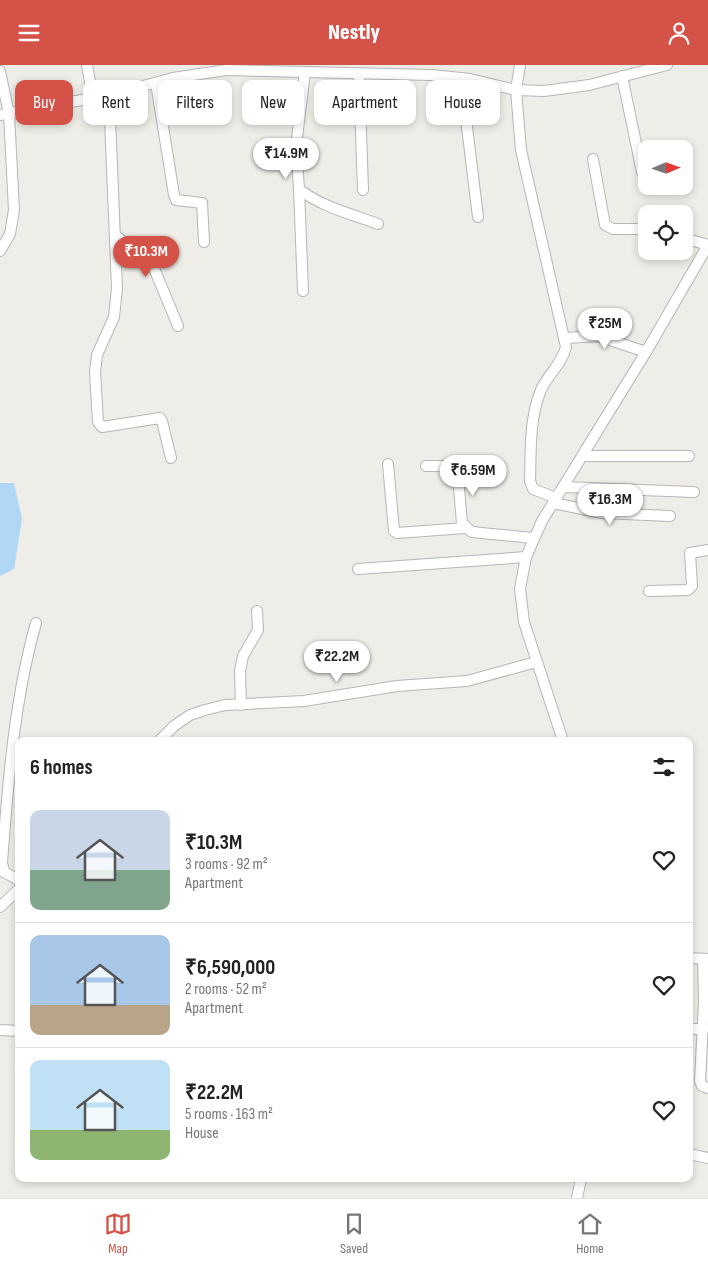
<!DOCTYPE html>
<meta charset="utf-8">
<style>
body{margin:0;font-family:"Sofia Sans Condensed",sans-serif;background:#f2f2f2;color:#222;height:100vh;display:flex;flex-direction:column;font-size:19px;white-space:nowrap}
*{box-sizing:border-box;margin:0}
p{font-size:16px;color:#767676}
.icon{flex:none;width:28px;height:28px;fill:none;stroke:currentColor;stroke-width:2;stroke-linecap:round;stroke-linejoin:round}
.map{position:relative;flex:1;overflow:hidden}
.details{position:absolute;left:15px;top:672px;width:678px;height:445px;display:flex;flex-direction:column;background:#fff;border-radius:10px;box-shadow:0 2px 8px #0003}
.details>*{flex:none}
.hud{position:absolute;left:15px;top:15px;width:679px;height:45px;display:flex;gap:10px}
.needle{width:32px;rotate:88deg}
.controls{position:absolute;left:638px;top:75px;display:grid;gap:10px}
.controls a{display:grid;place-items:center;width:55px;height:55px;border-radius:10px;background:#fff;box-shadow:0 2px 8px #0003;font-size:25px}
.price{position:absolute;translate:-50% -42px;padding:0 11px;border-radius:18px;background:#fff;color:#222;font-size:16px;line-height:32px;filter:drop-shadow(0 1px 2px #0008)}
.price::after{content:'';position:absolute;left:50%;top:30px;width:15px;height:11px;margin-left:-8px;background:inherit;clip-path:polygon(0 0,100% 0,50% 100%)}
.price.on{background:#d45247;color:#fff}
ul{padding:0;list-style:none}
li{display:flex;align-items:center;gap:15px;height:125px;padding:0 15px}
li+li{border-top:1px solid #e0e0e0}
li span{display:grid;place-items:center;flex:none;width:140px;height:100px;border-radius:10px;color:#555}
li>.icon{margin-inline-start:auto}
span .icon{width:60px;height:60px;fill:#fffc;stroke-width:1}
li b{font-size:21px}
h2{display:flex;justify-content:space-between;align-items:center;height:60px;padding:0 15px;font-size:21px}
.chip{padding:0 18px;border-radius:10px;background:#fff;box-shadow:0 2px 8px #0003;font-size:18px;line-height:45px}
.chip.on{background:#d45247;color:#fff}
header{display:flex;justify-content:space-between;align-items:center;height:65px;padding:0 15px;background:#d45247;color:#fff;font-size:22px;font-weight:800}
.tab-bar{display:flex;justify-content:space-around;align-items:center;height:70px;border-top:1px solid #e0e0e0;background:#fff;font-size:14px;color:#767676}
.tab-bar a{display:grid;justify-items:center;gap:2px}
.tab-bar .on{color:#d45247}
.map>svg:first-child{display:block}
.water{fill:#b0d7f5}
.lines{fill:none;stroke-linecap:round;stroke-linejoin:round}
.minor-casing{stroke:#b4b6b9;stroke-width:12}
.minor{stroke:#fff;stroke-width:10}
</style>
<header><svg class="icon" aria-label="menu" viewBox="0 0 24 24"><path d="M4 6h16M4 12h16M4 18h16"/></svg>Nestly<svg class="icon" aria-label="person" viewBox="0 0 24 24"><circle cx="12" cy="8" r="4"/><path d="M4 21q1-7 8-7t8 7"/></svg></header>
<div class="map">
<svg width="708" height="1133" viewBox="0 0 708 1133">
<rect width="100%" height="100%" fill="#eeede7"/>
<!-- water -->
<path class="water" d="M0,418h14l8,36 -8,50 -14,7z"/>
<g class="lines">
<!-- minor casing -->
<g class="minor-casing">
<g id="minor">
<path d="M87,0l6,33"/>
<path d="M520,0l-4,25 5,60 45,197c-4,17 -18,27 -25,43 -12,29 -10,61 -11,91l3,8 23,9"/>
<path d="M0,6l9,43 5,96 -4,24 -10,17"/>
<path d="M305,7l-9,74 3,43c22,18 53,25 79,35"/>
<path d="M359,10l4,115"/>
<path d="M622,11l20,96"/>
<path d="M461,13l17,139"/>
<path d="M156,18l18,112 2,5 26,3 2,39"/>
<path d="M109,30l8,193 -3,29 -17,38 -2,17 3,50 4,5 58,-9 2,3 9,37"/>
<path d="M0,50l109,-20 64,-17 53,-8 206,5 38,4 46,11 28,1 45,-6 78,-20"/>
<path d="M593,94l12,66 8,4h33"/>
<path d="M299,124l4,102"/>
<path d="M115,170l11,9 20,5 32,77"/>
<path d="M684,173l24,7"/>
<path d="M566,273l32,-2 48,16"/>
<path d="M583,391h106"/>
<path d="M388,399l6,67 3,2 68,-5"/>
<path d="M426,401h31l5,57 10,9 61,6"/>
<path d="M563,422l131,5"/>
<path d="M553,438l49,10 68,3"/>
<path d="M358,504l168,-12"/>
<path d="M649,526l39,-1 4,-4 -2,-33 18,-3"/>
<path d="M241,640l-1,-34 3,-15 15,-26 -1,-19"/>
<path d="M159,676l15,-15 16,-11 15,-5 20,-5 79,-4 93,-15 70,-5 69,-19"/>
<path d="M563,676l-39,-119 -4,-33 6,-32 16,-36 104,-169 62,-107"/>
<path d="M0,805l19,10"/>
<path d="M4,806l-2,-8c6,-80 12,-162 34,-240"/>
<path d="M0,842l19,-18"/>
<path d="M689,893l19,1"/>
<path d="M703,894l1,42 -4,80 2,5 6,2"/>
<path d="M689,964h15"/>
<path d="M0,965l19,1"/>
<path d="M689,1089l19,4"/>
<path d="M577,1133l4,-19"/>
</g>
</g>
<!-- minor -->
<use href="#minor" class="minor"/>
</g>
</svg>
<div class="controls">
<a><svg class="needle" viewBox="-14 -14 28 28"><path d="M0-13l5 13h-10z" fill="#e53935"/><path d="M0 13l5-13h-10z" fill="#767676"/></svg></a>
<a><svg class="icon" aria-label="locate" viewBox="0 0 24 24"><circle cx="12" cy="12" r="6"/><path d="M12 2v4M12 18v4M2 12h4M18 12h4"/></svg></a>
</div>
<b class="price" style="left:286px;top:115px">₹14.9M</b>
<b class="price on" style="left:146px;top:213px">₹10.3M</b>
<b class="price" style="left:605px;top:285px">₹25M</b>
<b class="price" style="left:473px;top:432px">₹6.59M</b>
<b class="price" style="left:610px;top:461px">₹16.3M</b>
<b class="price" style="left:337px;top:618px">₹22.2M</b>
<div class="hud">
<a class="chip on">Buy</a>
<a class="chip">Rent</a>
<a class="chip">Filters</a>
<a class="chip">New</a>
<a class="chip">Apartment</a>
<a class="chip">House</a>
</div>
<section class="details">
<h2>6 homes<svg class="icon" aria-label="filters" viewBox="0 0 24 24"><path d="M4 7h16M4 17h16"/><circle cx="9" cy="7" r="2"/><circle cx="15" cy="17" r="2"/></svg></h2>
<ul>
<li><span style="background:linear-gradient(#c9d6e8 60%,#7fa58c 0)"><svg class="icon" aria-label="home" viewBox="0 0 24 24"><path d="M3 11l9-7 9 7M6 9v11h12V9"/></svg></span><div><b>₹10.3M</b><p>3 rooms · 92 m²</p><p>Apartment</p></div><svg class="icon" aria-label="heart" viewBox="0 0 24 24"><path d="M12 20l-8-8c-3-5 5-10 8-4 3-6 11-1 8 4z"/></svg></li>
<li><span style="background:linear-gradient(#a9c7e8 70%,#b9a48a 0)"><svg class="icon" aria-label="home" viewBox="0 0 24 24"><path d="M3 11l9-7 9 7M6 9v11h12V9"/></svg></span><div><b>₹6,590,000</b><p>2 rooms · 52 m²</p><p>Apartment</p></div><svg class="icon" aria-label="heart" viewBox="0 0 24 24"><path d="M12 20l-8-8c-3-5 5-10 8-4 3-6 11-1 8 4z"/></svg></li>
<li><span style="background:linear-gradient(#bfe0f5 70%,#8fb573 0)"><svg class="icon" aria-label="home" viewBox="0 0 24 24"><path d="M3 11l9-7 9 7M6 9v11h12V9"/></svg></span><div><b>₹22.2M</b><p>5 rooms · 163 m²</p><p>House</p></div><svg class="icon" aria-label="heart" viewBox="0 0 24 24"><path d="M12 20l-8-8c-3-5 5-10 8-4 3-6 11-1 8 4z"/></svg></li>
</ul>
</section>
</div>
<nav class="tab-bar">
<a class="on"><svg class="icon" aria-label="map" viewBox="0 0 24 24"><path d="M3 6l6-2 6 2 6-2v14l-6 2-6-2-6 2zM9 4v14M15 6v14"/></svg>Map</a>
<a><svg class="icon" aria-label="saved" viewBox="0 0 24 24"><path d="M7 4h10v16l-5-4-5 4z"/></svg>Saved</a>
<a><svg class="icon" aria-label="home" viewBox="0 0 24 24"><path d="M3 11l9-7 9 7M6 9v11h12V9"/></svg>Home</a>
</nav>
